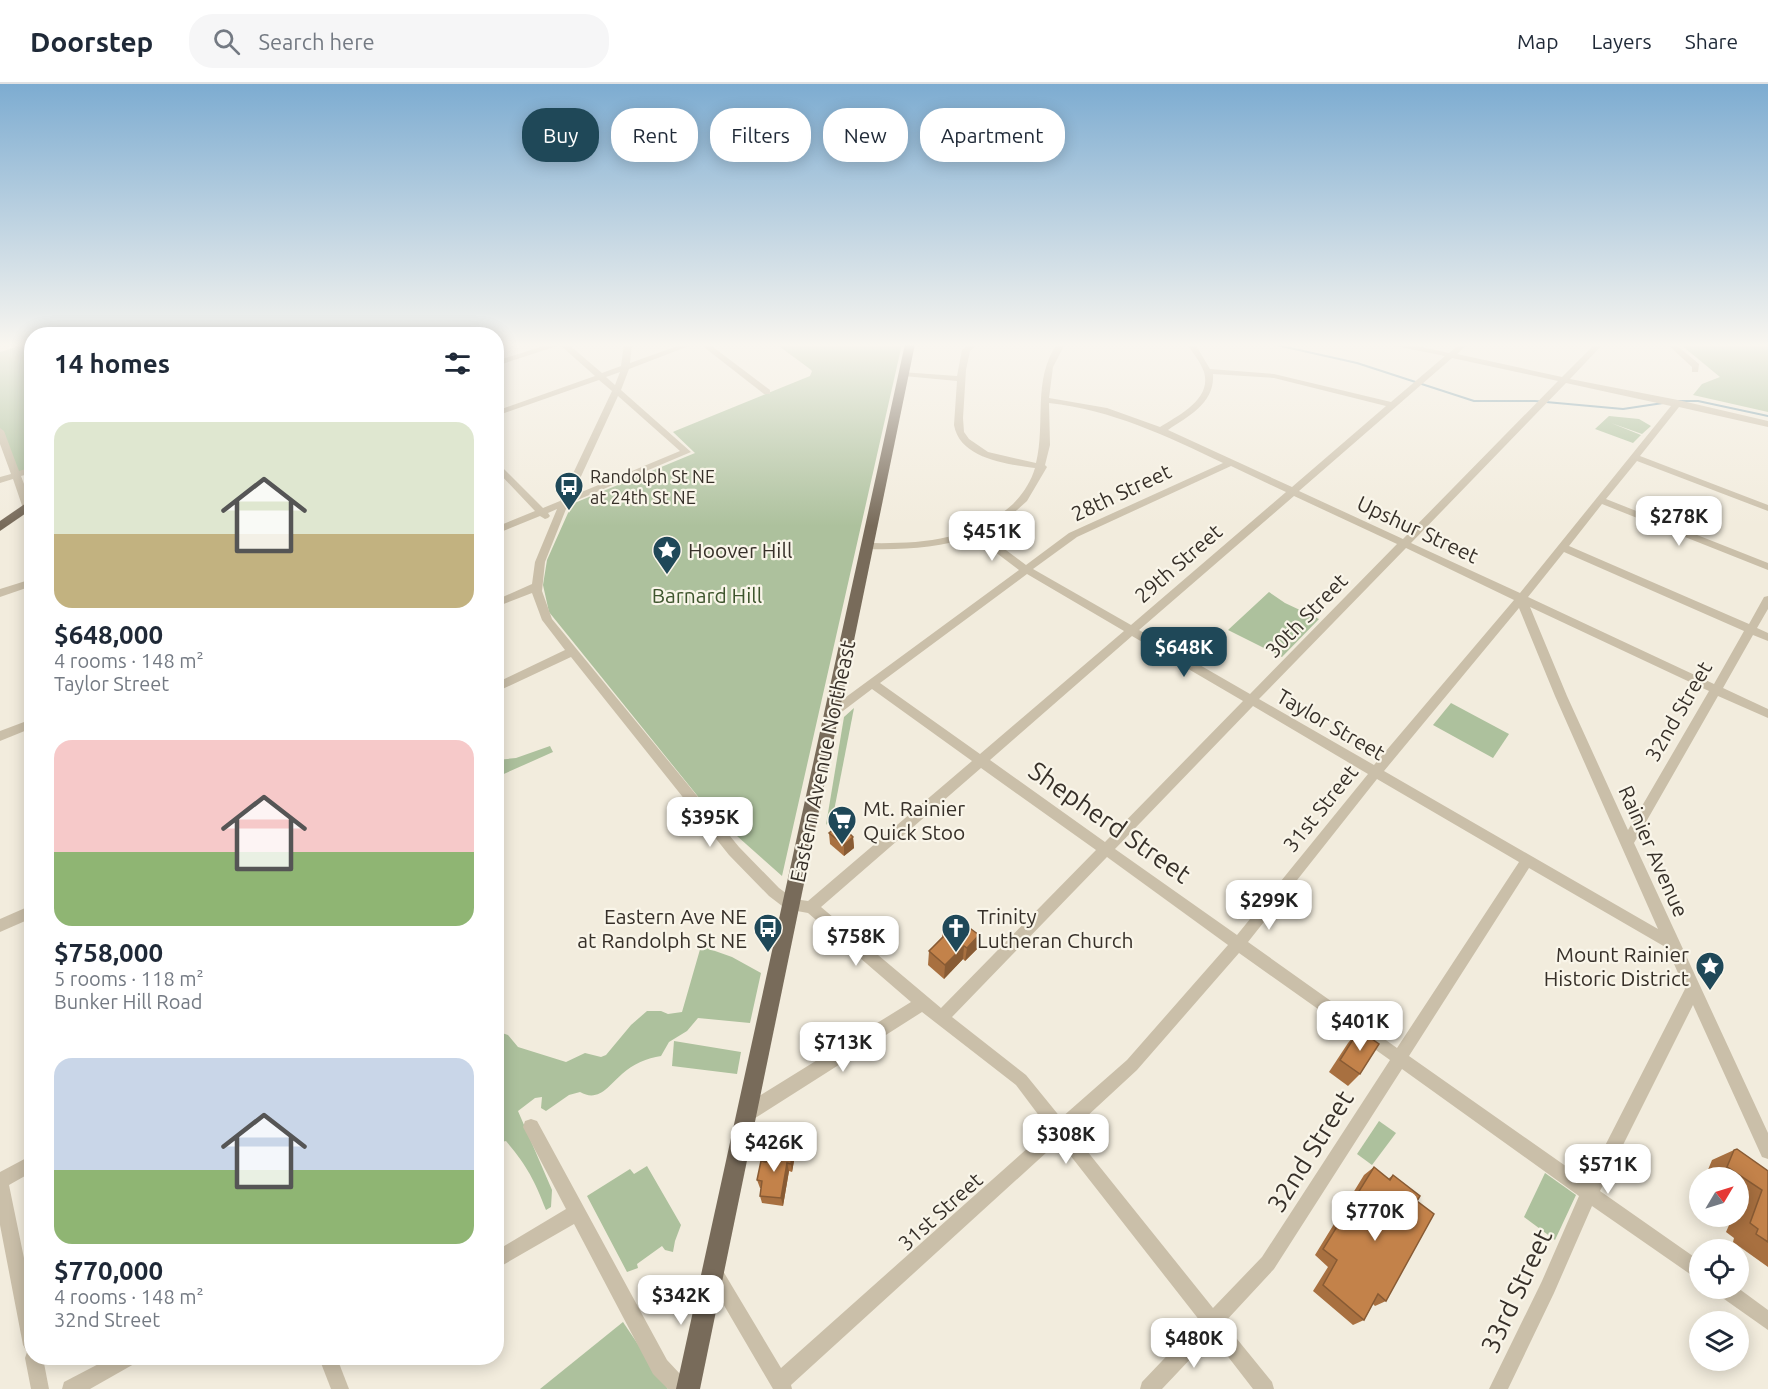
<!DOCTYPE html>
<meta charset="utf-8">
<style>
body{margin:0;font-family:Ubuntu,sans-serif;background:#f6f6f7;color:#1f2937;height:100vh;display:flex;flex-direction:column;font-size:22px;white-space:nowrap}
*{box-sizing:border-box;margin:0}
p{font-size:20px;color:#747a83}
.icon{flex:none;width:33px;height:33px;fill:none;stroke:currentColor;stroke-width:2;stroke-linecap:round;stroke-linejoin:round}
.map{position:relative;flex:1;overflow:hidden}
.side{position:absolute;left:24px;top:243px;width:480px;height:1038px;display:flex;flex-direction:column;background:#fff;border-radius:24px;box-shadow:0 3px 15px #0003}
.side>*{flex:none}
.hud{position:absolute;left:522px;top:24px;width:570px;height:54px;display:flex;gap:12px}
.needle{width:39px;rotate:52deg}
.tools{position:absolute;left:1689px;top:1083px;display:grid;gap:12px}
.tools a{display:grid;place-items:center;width:60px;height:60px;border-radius:50%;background:#fff;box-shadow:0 3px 15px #0003;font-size:30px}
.price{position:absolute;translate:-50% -51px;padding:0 14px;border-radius:12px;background:#fff;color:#222;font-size:20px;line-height:39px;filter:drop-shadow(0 2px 3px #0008)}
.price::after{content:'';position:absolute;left:50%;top:36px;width:18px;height:14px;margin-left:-9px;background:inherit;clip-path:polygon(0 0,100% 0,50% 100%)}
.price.current{background:#1f4858;color:#fff}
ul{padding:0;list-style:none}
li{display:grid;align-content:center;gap:12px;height:318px;padding:0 30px}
li span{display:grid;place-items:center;height:186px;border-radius:18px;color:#555}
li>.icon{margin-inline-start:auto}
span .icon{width:108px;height:108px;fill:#fffc;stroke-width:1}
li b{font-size:26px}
h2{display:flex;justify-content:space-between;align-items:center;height:72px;padding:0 30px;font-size:26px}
.chip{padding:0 21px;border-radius:24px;background:#fff;box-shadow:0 3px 15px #0003;font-size:21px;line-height:54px}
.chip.current{background:#1f4858;color:#fff}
header{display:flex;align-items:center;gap:36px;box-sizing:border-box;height:84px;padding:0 30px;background:#fff;border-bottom:2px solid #e0e1e3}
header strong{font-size:28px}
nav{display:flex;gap:33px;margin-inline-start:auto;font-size:21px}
.search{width:420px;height:54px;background:#f6f6f7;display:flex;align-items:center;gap:15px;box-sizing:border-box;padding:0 21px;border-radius:24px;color:#747a83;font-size:22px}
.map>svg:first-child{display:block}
.green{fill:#adc19d}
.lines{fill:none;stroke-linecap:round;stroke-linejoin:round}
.stream{stroke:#7da1ae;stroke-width:2}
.minor{fill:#cabfa9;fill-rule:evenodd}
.major{fill:#786b5a;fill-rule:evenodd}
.wall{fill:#a87040}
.shaded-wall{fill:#885b34}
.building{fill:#c3824a;stroke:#885b34;stroke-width:1.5}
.labels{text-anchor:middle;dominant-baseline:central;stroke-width:4.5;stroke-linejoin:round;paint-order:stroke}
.far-poi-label{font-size:18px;fill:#373029;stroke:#f9f5e9;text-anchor:start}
.street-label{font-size:21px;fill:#373029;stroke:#f9f5e9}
.poi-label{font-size:21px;fill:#373029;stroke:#f9f5e9;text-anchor:start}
.park-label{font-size:21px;fill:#3e552d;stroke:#f9f5e9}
.near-street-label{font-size:26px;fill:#373029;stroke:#f9f5e9}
</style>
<header>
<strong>Doorstep</strong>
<div class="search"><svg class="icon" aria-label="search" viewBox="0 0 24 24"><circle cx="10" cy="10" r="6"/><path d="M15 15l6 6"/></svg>Search here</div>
<nav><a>Map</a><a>Layers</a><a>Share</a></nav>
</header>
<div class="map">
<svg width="1768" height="1305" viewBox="0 0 1768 1305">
<rect width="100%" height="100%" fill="#f2ecdd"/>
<!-- green -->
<g class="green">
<path d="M27,260h4v126l-15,5 -16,-44v-79z"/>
<path d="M776,260h126l-120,532 -54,-48 -28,-29 -151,-187 -6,-27 4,-25 25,-56 123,-51 -22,-21 2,-1 135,-55 2,-5 -2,-2z"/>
<path d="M1680,260h88v68l-75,-17 9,-11 18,-7z"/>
<path d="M1609,332l30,3 12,7 -9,8 -31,-11 30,12 -8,8 -38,-14z"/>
<path d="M1269,508l16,11 34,16 -37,38 -54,-27z"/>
<path d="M1451,619l58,31 -16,24 -60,-33z"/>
<path d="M854,624l-21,108 -7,9 18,-108z"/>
<path d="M550,662l3,6 -56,25v-17l19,-2z"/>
<path d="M701,862l31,11 29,16 -11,50 -52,-5 -11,13 -18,11 -8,14c-14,2 -28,8 -39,18 -13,11 -23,29 -42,18l-11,3 -23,16 -5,-3 1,-11 -7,1 -17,13 34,79 -1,17 -5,3c-12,-31 -19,-44 -40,-69l-9,2 -1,-112 12,4 10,12 48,15 19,-9 16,4 5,-2 25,-30 16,-14h14l7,3 14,-2z"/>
<path d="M674,957l67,11 -4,22 -65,-8z"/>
<path d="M1379,1037l17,12 -24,32 -15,-11z"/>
<path d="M647,1082l34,59 -6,16 -2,11 -8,-2 -3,-4 -25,18 1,4 -11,4 -40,-76 43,-27 4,5z"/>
<path d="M1545,1089l31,22 -21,45 -31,-23z"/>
<path d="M623,1238l45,67h-128z"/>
</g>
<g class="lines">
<!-- stream -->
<g class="stream">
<path d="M1272,260l85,19 117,38h61l88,8 40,-6"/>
<path d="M1676,317h22l70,15"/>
</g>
<!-- minor -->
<g class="minor">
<path d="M550,260h18l34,29 19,-7 3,-22h8l-2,19 53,-19h11l-65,25 -8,21 70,62 -123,52 -23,58 -3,29 10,28 187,228 40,41 15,11 14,2 164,-140 -100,-72 -37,28h-8l-2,-3 2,-3 192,-141 -45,-34c-35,12 -70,14 -107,13l-5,-3 5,-3c52,1 106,-2 146,-39 9,-9 18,-22 22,-36 -28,-4 -75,-9 -81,-43l3,-44 -53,-5 -4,-2 1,-2 56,4 5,-26 7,-6h9l-8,7 -4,19 -3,48 1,14 5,7 19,13 48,11c10,-40 -4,-83 21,-119h8l-12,23 -4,31 58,10 53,19c19,-12 52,-28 44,-55 -4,-11 -11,-19 -17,-28h8l15,25 64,5 117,28 54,-46 -50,-10 -1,-2h14l41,9 11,-9h8l-11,10 105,23 33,-33h8l-33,35 108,21 90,21v6l-89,-20 -39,49 128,49v6l-131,-50 -31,38 162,64v7l-166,-66 -33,42 180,78 15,-27 4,-1v13l-11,19 11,5v8l-15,-6 -30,53 45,21v9l-50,-22 -84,147 134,290v26l-6,-2 -69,-152 -93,186 100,70v20l-108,-75 -38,87 -46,96h-19l53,-108 37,-85 -177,-127 -128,200 -50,54 48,59 2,7h-21l-41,-53 -50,53h-22l2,-7 58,-61 -141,-180 -268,244 1,4h-19l-65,-111 -3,-6 3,-6 6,-3 6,3 61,102 268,-239 -33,-44 -94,-73 -170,108 -6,2 -6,-2 -2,-6 2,-6 171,-106 -103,-89 -22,-4 -17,-13 -40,-41 -158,-198 -75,35v-9l69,-33 -23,-30 -10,-27 -36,14v-7l36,-16 3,-22 22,-53 -9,4 2,3 -2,2 -3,1 -5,-3 -44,18v-7l39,-16 -39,-41v-9l47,47 17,-7 52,-110 -13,-11 -103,36v-5l99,-35 -35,-31 -64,21v-5zM1452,274l106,23 -155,158 -104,-48zM620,288l-5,13 -9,-8zM1213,290l61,4 112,28 -94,81 -124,-57c21,-14 47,-27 45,-56zM1566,299l105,23 -151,187 -109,-50zM618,312l62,55 -108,45zM1049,319c63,7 118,33 174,60l-154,70 -43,32 -43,-32 24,-14 20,-18 20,-34 -2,-2 5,-20zM1231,382l55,26 -155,133 -98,-56 44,-32zM1294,412l103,48 -147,150 -111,-64zM1406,464l108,52 -140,165 -115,-66zM1564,468l180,79 -30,53 -186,-87zM1027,490l97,57 -144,123 -100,-71zM1530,523l179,84 -81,139 -61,-134zM1519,524l36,88 103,233 -274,-158zM1132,552l111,65 -138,141 -115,-82zM1253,622l115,68 -131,161 -122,-86zM981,684l115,82 -155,158 -120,-101zM1377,695l142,83 -122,186 -149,-106zM1107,773l121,88 -101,115 -66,58 -35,-43 -74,-58zM1529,784l138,80 18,41 -98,192 -178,-125zM1239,869l151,107 -128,197 -49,51 -142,-177 66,-61z"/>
<path d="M700,260h9l61,46v4h-6z"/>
<path d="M1667,260h8l24,20 -1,8h-6v-5z"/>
<path d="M0,344l4,3 15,40 13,-4v6l-11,3 11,29v18l-5,-3 -14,-41 -13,4v-6l11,-3 -11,-30z"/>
<path d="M32,495v7l-32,11v-8z"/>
<path d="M32,635v9l-32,13v-10z"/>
<path d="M32,821v13l-32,14v-13z"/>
<path d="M531,1035l6,2 130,239 14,15 13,7 2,7h-28l-15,-15 -79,-150 -78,45v-18l70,-42 -43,-82 2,-6z"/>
<path d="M32,1071v17l-23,13 23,112v61h11l6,31h-18l-6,-31 2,-6 -4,-7 -23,-120v-53z"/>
<path d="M1714,1204h24l30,22v20l-51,-36z"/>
<path d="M110,1274h27l-3,6 -44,25h-28l2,-7z"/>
<path d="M319,1274h18l12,31h-18z"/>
</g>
<!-- major -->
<g class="major">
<path d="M905,260h10l-215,1045h-24z"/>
<path d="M32,415v10l-32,22v-10z"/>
</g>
</g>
<!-- wall -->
<g class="wall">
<path d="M829,749l24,4 1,11 -10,8 -14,-12z"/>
<path d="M943,844l34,21 -12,12 -2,-2 -19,20 -16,-14 1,-14 13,-14z"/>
<path d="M1359,946l1,44 -12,12 -19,-14 19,-29z"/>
<path d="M1734,1066l34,21v96l-35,-25 1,-4 -8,-6 7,-16h5l1,-16 -1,-1v-21h-32l-1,-1 7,-17z"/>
<path d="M794,1077l-2,11 -3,-1 -6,35 -21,-3 -2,-7 1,-8h-1l-3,-8 9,-18z"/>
<path d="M1374,1083l14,12 5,-4 24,26 -31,100 -11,5 -2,-2 -9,16 -11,5 -40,-34 15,-24 -13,-12 49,-80z"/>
</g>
<!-- shaded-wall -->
<g class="shaded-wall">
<path d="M853,753l1,11 -10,8v-11z"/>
<path d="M979,851l-2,14 -12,12 2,-13z"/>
<path d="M964,862l-1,13 -19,20 1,-14z"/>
<path d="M792,1069l2,8 -2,11 -1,-8z"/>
<path d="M787,1079l2,8 -6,35 -2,-8z"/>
</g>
<!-- building -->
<g class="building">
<path d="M840,740l13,13 -9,8 -15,-12z"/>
<path d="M955,833l24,18 -12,13 -3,-2 -19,19 -16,-14 19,-19 -5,-4z"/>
<path d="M1359,946l20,14 -19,30 -20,-14z"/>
<path d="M1737,1065l31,22v71l-12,-8 2,-5 -8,-6 12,-33 -35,-23 7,-17z"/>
<path d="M768,1066l24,3 -1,11 -4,-1 -6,35 -21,-2 2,-15 -5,-1 4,-19 5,1z"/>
<path d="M1374,1083l16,13 3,-5 27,21 -3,5 17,13 -48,87 -8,-7 -14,26 -41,-35 14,-25 -14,-11z"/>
</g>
<!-- sky -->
<linearGradient id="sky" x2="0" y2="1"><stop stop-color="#7dacd1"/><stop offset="0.59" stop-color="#f9f6f0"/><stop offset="1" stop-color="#f9f6f0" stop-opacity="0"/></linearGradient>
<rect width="1768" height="442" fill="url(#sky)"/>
<!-- icons -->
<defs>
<g id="bus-pin" transform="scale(1.5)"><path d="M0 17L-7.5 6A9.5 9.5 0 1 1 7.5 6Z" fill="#1f4858" stroke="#f9f5e9"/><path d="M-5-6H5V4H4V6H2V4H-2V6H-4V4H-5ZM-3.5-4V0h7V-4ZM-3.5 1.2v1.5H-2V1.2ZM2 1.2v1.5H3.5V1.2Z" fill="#fff"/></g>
<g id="sight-pin" transform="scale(1.5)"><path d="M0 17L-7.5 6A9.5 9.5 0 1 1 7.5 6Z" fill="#1f4858" stroke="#f9f5e9"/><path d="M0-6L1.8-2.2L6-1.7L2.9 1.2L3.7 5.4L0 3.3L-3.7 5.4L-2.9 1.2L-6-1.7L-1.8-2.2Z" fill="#fff"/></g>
<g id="supermarket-pin" transform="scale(1.5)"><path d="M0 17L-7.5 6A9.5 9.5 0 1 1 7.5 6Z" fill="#1f4858" stroke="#f9f5e9"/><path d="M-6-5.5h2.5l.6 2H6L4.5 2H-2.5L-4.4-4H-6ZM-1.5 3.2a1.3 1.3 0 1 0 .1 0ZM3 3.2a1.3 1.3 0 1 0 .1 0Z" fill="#fff"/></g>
<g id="church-pin" transform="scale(1.5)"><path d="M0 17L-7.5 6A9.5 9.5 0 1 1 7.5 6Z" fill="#1f4858" stroke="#f9f5e9"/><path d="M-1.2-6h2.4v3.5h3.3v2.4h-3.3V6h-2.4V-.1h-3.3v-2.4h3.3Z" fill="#fff"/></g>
</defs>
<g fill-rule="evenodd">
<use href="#bus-pin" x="569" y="402"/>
<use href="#sight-pin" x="667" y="466"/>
<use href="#supermarket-pin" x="842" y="736"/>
<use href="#bus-pin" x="768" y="844"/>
<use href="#church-pin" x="956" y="844"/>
<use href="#sight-pin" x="1710" y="882"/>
</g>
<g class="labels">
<!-- far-poi labels -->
<g class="far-poi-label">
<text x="590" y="392">Randolph St NE<tspan x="590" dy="21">at 24th St NE</tspan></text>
</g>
<!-- street labels -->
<g class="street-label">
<text transform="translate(1121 408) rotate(-25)">28th Street</text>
<text transform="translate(1418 445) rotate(25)">Upshur Street</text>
<text transform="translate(1178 479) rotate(-41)">29th Street</text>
<text transform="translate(1306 531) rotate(-46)">30th Street</text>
<text transform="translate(1678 627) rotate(-60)">32nd Street</text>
<text transform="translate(1331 640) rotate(30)">Taylor Street</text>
<text transform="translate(822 677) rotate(-78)">Eastern Avenue Northeast</text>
<text transform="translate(1320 724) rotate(-51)">31st Street</text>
<text transform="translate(1654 767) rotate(66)">Rainier Avenue</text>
<text transform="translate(940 1127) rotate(-42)">31st Street</text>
</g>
<!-- poi labels -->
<g class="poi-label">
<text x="688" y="466">Hoover Hill</text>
<text x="863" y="724">Mt. Rainier<tspan x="863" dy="24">Quick Stoo</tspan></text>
<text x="747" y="832" text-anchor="end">Eastern Ave NE<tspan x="747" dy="24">at Randolph St NE</tspan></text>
<text x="977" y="832">Trinity<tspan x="977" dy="24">Lutheran Church</tspan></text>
<text x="1689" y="870" text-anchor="end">Mount Rainier<tspan x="1689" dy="24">Historic District</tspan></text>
</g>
<!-- park labels -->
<g class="park-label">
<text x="707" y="511">Barnard Hill</text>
</g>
<!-- near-street labels -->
<g class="near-street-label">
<text transform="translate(1110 738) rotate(35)">Shepherd Street</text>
<text transform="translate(1310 1067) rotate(-58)">32nd Street</text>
<text transform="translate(1516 1207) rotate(-65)">33rd Street</text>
</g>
</g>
</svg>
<div class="tools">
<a><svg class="needle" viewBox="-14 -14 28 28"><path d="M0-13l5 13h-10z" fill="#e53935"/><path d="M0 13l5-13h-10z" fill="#747a83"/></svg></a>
<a><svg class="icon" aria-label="locate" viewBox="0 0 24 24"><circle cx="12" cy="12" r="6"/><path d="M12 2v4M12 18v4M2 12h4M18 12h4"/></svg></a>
<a><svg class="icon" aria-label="layers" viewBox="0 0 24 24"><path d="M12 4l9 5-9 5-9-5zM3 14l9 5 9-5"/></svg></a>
</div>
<b class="price" style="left:1679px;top:463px">$278K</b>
<b class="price" style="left:992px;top:478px">$451K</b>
<b class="price current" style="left:1184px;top:594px">$648K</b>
<b class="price" style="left:710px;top:764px">$395K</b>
<b class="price" style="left:1269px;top:847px">$299K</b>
<b class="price" style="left:856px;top:883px">$758K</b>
<b class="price" style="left:1360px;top:968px">$401K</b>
<b class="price" style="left:843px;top:989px">$713K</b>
<b class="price" style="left:1066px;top:1081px">$308K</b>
<b class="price" style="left:774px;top:1089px">$426K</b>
<b class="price" style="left:1608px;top:1111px">$571K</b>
<b class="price" style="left:1375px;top:1158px">$770K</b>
<b class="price" style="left:681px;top:1242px">$342K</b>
<b class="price" style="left:1194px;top:1285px">$480K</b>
<div class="hud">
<a class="chip current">Buy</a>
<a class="chip">Rent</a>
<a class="chip">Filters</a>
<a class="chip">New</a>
<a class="chip">Apartment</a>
</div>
<section class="side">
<h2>14 homes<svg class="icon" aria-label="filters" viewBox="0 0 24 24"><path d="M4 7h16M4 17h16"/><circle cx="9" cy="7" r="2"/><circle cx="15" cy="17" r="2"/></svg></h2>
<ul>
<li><span style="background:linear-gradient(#dfe7d0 60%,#c2b280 0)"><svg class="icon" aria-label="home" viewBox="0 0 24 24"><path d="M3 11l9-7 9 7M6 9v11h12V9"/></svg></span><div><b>$648,000</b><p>4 rooms · 148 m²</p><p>Taylor Street</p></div></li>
<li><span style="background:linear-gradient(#f6c9c9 60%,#8fb573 0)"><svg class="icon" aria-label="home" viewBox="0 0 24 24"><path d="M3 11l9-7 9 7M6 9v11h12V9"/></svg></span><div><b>$758,000</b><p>5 rooms · 118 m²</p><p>Bunker Hill Road</p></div></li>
<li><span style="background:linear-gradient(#c9d6e8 60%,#8fb573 0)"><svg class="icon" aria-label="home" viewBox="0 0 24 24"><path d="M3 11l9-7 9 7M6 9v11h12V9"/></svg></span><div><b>$770,000</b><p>4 rooms · 148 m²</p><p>32nd Street</p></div></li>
</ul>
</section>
</div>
